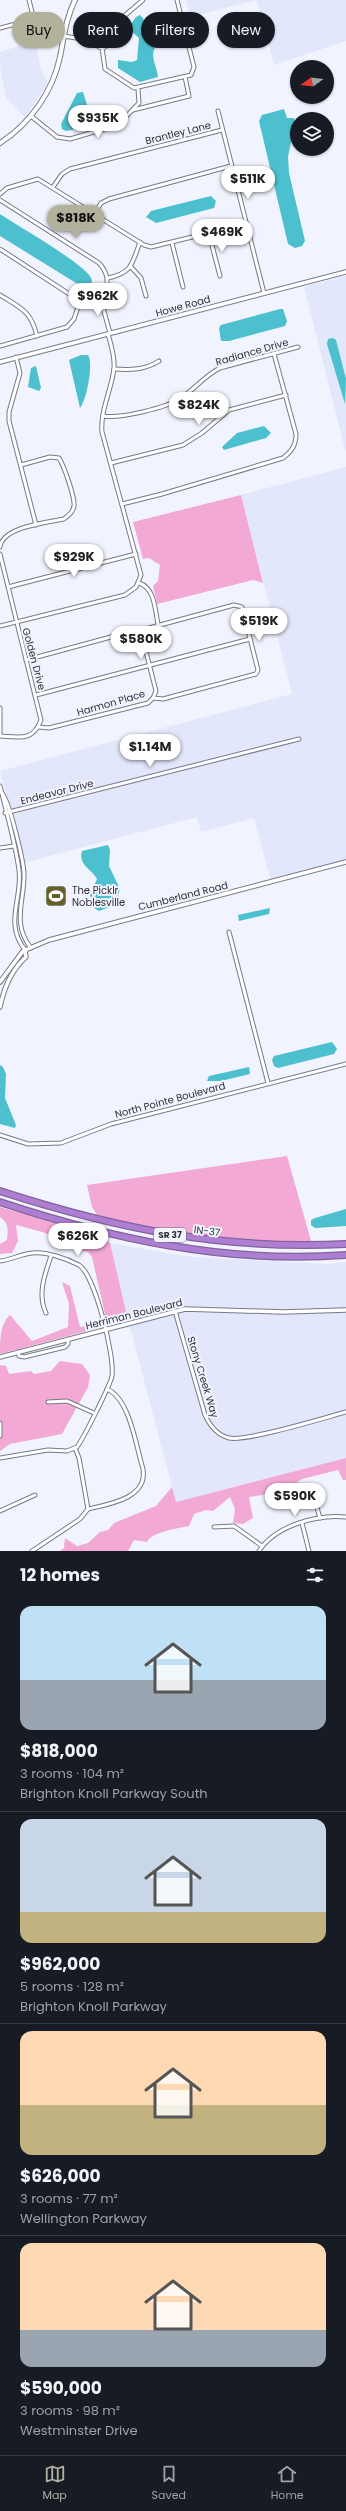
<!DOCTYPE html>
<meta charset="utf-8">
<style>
body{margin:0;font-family:Poppins,sans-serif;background:#242831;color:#f1f3f6;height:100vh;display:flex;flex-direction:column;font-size:15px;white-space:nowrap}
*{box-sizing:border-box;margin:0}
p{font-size:13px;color:#9ea1a6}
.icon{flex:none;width:22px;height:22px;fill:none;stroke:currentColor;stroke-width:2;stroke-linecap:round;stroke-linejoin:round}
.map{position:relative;height:1551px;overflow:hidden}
.drawer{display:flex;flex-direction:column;background:#171b24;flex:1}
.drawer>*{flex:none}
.hud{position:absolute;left:12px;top:12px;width:322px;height:36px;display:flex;gap:8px}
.needle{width:26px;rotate:256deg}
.buttons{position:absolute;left:290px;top:60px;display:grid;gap:8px}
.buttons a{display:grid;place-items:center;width:44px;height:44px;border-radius:50%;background:#171b24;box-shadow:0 1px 3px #0004;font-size:20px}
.price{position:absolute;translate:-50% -34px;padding:0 9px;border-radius:14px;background:#fff;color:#222;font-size:13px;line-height:26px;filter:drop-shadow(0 1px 2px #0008)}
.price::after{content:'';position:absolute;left:50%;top:24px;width:12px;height:9px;margin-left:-6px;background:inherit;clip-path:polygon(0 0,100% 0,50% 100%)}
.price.current{background:#b2b19c;color:#111}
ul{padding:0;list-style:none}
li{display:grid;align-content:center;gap:8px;height:212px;padding:0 20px}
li+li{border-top:1px solid #363941}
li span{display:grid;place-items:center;height:124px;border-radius:12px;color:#555}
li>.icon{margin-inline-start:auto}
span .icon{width:72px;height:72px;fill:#fffc;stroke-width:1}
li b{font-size:17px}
h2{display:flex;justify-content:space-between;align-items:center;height:48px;padding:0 20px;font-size:17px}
.chip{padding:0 14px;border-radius:18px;background:#171b24;box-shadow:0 1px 3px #0004;font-size:14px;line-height:36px}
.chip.current{background:#b2b19c;color:#111}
.menu{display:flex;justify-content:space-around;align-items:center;height:56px;border-top:1px solid #363941;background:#171b24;font-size:11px;color:#9ea1a6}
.menu a{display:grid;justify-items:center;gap:2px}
.menu .current{color:#b2b19c}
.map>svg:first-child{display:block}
.built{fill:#e2e7fc}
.forest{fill:#f3a9d6}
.water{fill:#4cc0ce}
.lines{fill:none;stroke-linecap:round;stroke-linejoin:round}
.minor-casing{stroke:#777a86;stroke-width:5}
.tertiary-casing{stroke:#777a86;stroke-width:5.5}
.secondary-casing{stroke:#777a86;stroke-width:6}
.motorway-casing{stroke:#81629b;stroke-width:8}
.minor{stroke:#fff;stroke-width:3}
.tertiary{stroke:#fff;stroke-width:3.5}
.secondary{stroke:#fff;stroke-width:4}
.motorway{stroke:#ad7ed2;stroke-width:5.5}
.labels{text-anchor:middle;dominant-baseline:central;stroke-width:4;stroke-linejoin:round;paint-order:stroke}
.shield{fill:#f1f3fe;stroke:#686a71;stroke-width:1}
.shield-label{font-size:9px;font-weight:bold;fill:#2e2f34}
.street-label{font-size:10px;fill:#2e2f34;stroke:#f1f3fe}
.poi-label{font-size:10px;fill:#2e2f34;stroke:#f1f3fe;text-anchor:start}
</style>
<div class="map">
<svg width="346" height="1551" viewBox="0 0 346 1551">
<rect width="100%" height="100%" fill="#f1f3fe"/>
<!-- built -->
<g class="built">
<path d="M186,0h160v41l-72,24 -17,-65 -67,17z"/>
<path d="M35,41l6,28 7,14 -23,34 -19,-19 -6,-32v-14z"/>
<path d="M346,276v177l-42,-166z"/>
<path d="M346,467v393l-75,21 -17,-63 -53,14 -4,-15 -174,46 -23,-92 292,-77 -51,-199z"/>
<path d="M108,1243l84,14 134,7 20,-2v196l-170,44z"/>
</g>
<!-- forest -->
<g class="forest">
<path d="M241,495l22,88 -10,-3 -96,24 -4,-18 5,-5 2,-16 -11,-7 -6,1 -10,-37z"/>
<path d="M287,1156l24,85 -13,4 -102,-6 -94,-17 -10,-15 -5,-22z"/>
<path d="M0,1207l98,28 12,8 18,77 -128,34c0,-14 0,-30 10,-39l22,26 36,-14 1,-23 -7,-22 8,4 10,41 10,-2 15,-11 -13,-57 -4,-5 -10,-2 -5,-6 -31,-12 -26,-7 2,16 -6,12 -12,1v-10l7,-4c1,-10 2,-17 -7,-23z"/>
<path d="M60,1361l22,3 8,11 -2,12 -26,47 -52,10 -10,7v-86l6,1 3,8 22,-3 3,3 17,-3z"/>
<path d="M346,1458v22h-3l-5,-10 -36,9 -5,3 11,9 -4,9 -11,6 -18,-6 -2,5 -5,-11 -19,3 4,21 -10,6 -10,-1 2,-14 -5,-12 -17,14 -7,-1 -12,4 -5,12c-9,2 -38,6 -42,16l-13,-2 -6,11h-68l4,-3 1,-10 12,8 11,-3 12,-11 8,-2 6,-7 42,-17 16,-19 4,15z"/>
</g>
<!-- water -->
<g class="water">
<path d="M140,15l3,3 5,16 10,5 1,5c-12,8 -2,21 -1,33l-18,5 -22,-14v-8l14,2 5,-2 2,-22 -11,-10 8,-11z"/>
<path d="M83,92l5,16 11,8v4l-17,8 -16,3 -4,-2 -1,-5 16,-31z"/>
<path d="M284,109l3,9h7l1,4 -7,35 1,16 16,68 -3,5 -7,2 -7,-4 -29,-123 3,-6z"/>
<path d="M211,196l5,5 -2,7 -58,15 -10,-6 5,-6z"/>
<path d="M0,214c16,11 89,52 92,66l-1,4 -7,2 -8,-3 -76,-47z"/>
<path d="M280,309h3l4,12 -2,5 -56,15h-8l-2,-13 2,-3z"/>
<path d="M333,338l3,2 10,39 -1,25 -18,-60 1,-5z"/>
<path d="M81,355h7c6,9 -2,46 -8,53l-11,-48z"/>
<path d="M36,366l5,22 -2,3 -11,-4 3,-19z"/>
<path d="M264,426l7,7 -5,5 -42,12 -2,-3 15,-14z"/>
<path d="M108,845l2,5 -1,16 11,23 -5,16 -16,6 -5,-3 -4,-13 7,-16c-6,-11 -19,-14 -15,-28z"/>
<path d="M270,908l-1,6 -30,7 -1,-6z"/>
<path d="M332,1042l5,7 -3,5 -56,14 -4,-2 -2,-6 2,-4z"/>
<path d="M0,1065l3,2 3,7 -1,24 11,27 -1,3 -15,-4z"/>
<path d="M249,1067l1,7 -29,7h-14l2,-5z"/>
<path d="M346,1209v17l-31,2 -4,-3v-5l4,-2z"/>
</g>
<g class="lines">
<!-- minor casing -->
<g class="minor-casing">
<g id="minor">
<path d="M0,28l31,-8 2,-4 -4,-16"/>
<path d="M63,36l33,5"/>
<circle cx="102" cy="42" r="6"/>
<path d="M105,37l11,-14 27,-23"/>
<path d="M102,48l3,21 29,19 57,-13 3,-8 -17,-67"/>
<path d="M133,110l56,-14 -4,-19"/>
<path d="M218,111l46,182"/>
<path d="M31,116l26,21 13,2 48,-14 21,-22 -1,-14"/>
<path d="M53,187l9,-13 8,-5 152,-39"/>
<path d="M0,194l7,-6 31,-9 106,66 7,2 95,-23"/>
<path d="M0,200l99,63c10,11 11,23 1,34"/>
<path d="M95,213l6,-10 8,-4 122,-33"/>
<path d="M209,234l11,42"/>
<path d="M172,243l11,44"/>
<path d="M0,249l80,52 20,-4"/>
<path d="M131,267l10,11 5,18"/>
<path d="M108,278c24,-5 24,-14 32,-36"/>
<path d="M0,295c21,13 31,16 37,41"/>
<path d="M100,297l10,36"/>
<path d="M0,346l67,-19 7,-8 6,-18"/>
<path d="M16,357l4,16 -11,39v9l27,104"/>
<path d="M114,369c17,1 31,1 45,-8"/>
<path d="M103,416c17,3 63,-8 78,-18 14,-9 23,-22 39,-30l78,-21"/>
<path d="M111,463l72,-18 19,-12 27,-23 57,-15"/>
<path d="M122,504l40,-10 121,-36c9,-7 13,-13 13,-24l-22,-80"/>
<path d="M0,547c2,-20 48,-25 64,-28 5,-4 9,-7 10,-13 1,-9 -10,-40 -15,-48l-9,-1 -29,8"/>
<path d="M0,554l41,166c-8,22 -22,17 -41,16"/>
<path d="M139,583c16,5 16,27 19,41"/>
<path d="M8,587l128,-33"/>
<path d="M0,626l125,-31 11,-8 5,-12 -39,-143c-2,-22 10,-43 12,-64 1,-12 -3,-23 -6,-34"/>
<path d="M26,660l107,-29 12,2"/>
<path d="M36,695l214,-56"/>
<path d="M0,708v26"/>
<path d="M38,727l11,1 99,-25 5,-5 3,-7 -13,-51 6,-12 85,-23 8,2 16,63 -2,4 -93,25 -10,-1"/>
<path d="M0,786c6,24 16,60 19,84 4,28 -16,54 7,81"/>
<path d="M2,793c8,10 21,66 22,80 1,27 -13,50 7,75"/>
<path d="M5,813l294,-74"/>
<path d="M0,848l14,-2"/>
<path d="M229,932l39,151"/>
<path d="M0,1135l28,9 33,-1 50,-19 235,-60"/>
<path d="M0,1261c11,-1 21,-7 32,-8 14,-2 35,6 47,12 16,10 36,92 33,111 -2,10 -29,63 -35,71l-10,4 -19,-1 -48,8"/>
<path d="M175,1311l30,104c5,11 12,20 24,23 17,4 95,-20 117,-26"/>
<path d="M46,1313c-9,-19 -1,-39 5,-57"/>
<path d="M18,1352l1,4 5,1 41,-10 3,-3v-5"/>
<path d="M48,1402l19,-1 27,12"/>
<path d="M0,1423v13"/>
<path d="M315,1501l5,17"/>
<path d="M88,1509c22,-5 60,-11 55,-40 -7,-23 -13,-70 -36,-80"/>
<path d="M0,1511l35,-16"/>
<path d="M302,1523l7,28"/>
<path d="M214,1527l20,-1 28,20"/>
<path d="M32,1551l48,-32 8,-10 -9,-51 -4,-10"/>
<path d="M259,1551c17,-26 59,-37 87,-34"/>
</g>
</g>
<!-- tertiary casing -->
<g class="tertiary-casing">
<g id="tertiary">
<path d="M0,362l346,-90"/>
<path d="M0,982l23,-31 26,-11 297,-78"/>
<path d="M0,1007c4,-19 11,-37 26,-50l-1,-5"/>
<path d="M0,1357l185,-48 98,3 63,-2"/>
</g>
</g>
<!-- secondary casing -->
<g class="secondary-casing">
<path id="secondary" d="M0,143c30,-19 53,-52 60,-86 4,-20 6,-39 15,-57"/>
</g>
<!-- motorway casing -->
<g class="motorway-casing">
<g id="motorway">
<path d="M0,1191c118,38 222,59 346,53"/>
<path d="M0,1202c112,37 227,62 346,53"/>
</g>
</g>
<!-- minor -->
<use href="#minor" class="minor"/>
<!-- tertiary -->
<use href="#tertiary" class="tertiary"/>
<!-- secondary -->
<use href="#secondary" class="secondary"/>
<!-- motorway -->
<use href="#motorway" class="motorway"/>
</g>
<!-- icons -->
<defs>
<g id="stadium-square" transform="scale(1.15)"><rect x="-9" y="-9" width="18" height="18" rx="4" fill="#65612d" stroke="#f1f3fe"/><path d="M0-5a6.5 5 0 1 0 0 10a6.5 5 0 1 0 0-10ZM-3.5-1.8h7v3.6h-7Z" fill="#fff"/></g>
</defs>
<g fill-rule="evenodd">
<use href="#stadium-square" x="56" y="896"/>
</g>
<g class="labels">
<!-- shield labels -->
<rect class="shield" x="154" y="1228" width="32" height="14" rx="3"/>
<g class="shield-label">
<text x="170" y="1235">SR 37</text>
</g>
<!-- street labels -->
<g class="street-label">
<text transform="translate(178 133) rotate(-14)">Brantley Lane</text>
<text transform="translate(183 306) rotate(-15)">Howe Road</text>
<text transform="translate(252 352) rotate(-16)">Radiance Drive</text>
<text transform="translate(34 659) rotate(75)">Golden Drive</text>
<text transform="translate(111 703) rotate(-16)">Harmon Place</text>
<text transform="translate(57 792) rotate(-14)">Endeavor Drive</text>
<text transform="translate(183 896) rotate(-14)">Cumberland Road</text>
<text transform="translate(170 1100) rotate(-15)">North Pointe Boulevard</text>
<text transform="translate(207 1231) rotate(7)">IN-37</text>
<text transform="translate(134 1314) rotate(-14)">Herriman Boulevard</text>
<text transform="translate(203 1377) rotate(73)">Stony Creek Way</text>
</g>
<!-- poi labels -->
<g class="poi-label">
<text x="72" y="890">The Picklr<tspan x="72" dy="12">Noblesville</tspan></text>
</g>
</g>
</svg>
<div class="buttons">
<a><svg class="needle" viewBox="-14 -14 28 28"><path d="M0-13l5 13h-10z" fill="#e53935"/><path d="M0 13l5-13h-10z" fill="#9ea1a6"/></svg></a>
<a><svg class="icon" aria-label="layers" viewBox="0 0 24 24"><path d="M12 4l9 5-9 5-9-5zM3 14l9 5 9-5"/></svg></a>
</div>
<b class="price" style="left:98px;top:139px">$935K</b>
<b class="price" style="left:248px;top:200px">$511K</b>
<b class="price current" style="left:76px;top:239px">$818K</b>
<b class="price" style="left:222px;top:253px">$469K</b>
<b class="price" style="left:98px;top:317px">$962K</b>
<b class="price" style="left:199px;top:426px">$824K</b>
<b class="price" style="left:74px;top:578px">$929K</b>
<b class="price" style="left:259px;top:642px">$519K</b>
<b class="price" style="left:141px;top:660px">$580K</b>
<b class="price" style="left:150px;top:768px">$1.14M</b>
<b class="price" style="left:78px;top:1257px">$626K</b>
<b class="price" style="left:295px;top:1517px">$590K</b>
<div class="hud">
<a class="chip current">Buy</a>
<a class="chip">Rent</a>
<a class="chip">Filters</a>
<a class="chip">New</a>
</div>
</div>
<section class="drawer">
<h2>12 homes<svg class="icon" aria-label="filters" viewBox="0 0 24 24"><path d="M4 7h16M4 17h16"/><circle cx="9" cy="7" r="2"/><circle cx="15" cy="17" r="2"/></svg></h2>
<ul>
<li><span style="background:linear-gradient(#bfe0f5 60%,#9aa5b1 0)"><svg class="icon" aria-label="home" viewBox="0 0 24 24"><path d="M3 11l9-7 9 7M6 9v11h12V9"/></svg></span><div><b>$818,000</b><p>3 rooms · 104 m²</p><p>Brighton Knoll Parkway South</p></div></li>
<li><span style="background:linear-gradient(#c9d6e8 75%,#c2b280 0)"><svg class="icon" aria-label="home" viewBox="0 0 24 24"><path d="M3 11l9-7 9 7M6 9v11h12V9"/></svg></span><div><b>$962,000</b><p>5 rooms · 128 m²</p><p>Brighton Knoll Parkway</p></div></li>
<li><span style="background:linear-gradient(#ffd9b3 60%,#c2b280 0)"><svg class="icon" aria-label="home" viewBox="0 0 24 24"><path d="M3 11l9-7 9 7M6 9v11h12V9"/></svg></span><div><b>$626,000</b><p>3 rooms · 77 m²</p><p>Wellington Parkway</p></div></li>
<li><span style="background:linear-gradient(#ffd9b3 70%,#9aa5b1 0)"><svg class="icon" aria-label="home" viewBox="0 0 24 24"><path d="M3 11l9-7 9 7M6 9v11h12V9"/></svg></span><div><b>$590,000</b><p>3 rooms · 98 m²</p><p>Westminster Drive</p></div></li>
</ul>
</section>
<nav class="menu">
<a class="current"><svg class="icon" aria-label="map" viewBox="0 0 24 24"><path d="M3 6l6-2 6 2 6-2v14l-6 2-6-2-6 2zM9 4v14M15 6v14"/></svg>Map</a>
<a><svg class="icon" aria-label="saved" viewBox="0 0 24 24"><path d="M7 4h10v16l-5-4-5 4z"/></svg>Saved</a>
<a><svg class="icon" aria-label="home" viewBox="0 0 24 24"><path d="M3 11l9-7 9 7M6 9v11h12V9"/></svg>Home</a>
</nav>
